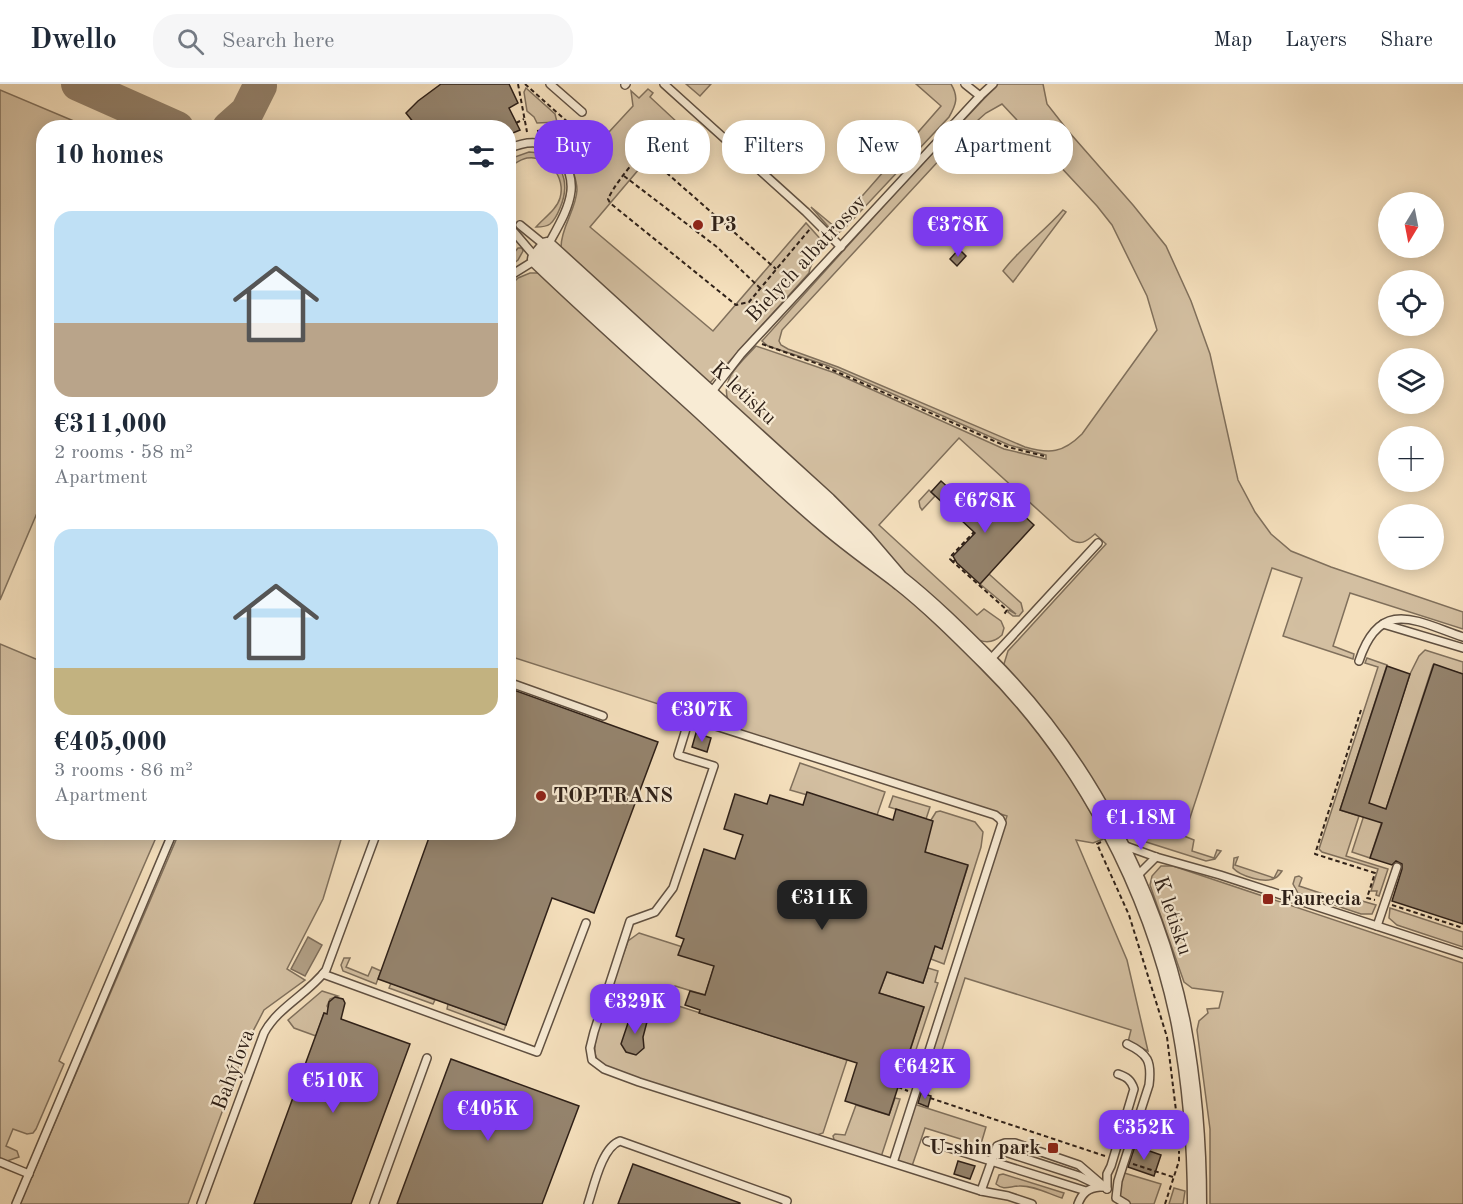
<!DOCTYPE html>
<meta charset="utf-8">
<style>
body{margin:0;font-family:"Old Standard TT",serif;background:#f6f6f7;color:#1f2937;height:100vh;display:flex;flex-direction:column;font-size:22px;white-space:nowrap}
*{box-sizing:border-box;margin:0}
p{font-size:20px;color:#747a83}
.icon{flex:none;width:33px;height:33px;fill:none;stroke:currentColor;stroke-width:2;stroke-linecap:round;stroke-linejoin:round}
.map{position:relative;flex:1;overflow:hidden}
.side{position:absolute;left:36px;top:36px;width:480px;height:720px;display:flex;flex-direction:column;background:#fff;border-radius:24px;box-shadow:0 3px 15px #0003}
.side>*{flex:none}
.banner{position:absolute;left:534px;top:36px;width:570px;height:54px;display:flex;gap:12px}
.needle{width:39px;rotate:190deg}
.buttons{position:absolute;left:1378px;top:108px;display:grid;gap:12px}
.buttons a{display:grid;place-items:center;width:66px;height:66px;border-radius:50%;background:#fff;box-shadow:0 3px 15px #0003;font-size:30px}
.price{position:absolute;translate:-50% -51px;padding:0 14px;border-radius:12px;background:#7c3aed;color:#fff;font-size:20px;line-height:39px;filter:drop-shadow(0 2px 3px #0008)}
.price::after{content:'';position:absolute;left:50%;top:36px;width:18px;height:14px;margin-left:-9px;background:inherit;clip-path:polygon(0 0,100% 0,50% 100%)}
.price.active{background:#222;color:#fff}
ul{padding:0;list-style:none}
li{display:grid;align-content:center;gap:12px;height:318px;padding:0 18px}
li span{display:grid;place-items:center;height:186px;border-radius:18px;color:#555}
li>.icon{margin-inline-start:auto}
span .icon{width:108px;height:108px;fill:#fffc;stroke-width:1}
li b{font-size:26px}
h2{display:flex;justify-content:space-between;align-items:center;height:72px;padding:0 18px;font-size:26px}
.tag{padding:0 21px;border-radius:24px;background:#fff;box-shadow:0 3px 15px #0003;font-size:21px;line-height:54px}
.tag.active{background:#7c3aed;color:#fff}
header{display:flex;align-items:center;gap:36px;box-sizing:border-box;height:84px;padding:0 30px;background:#fff;border-bottom:2px solid #e0e1e3}
header strong{font-size:28px}
nav{display:flex;gap:33px;margin-inline-start:auto;font-size:21px}
.search{width:420px;height:54px;background:#f6f6f7;display:flex;align-items:center;gap:15px;box-sizing:border-box;padding:0 21px;border-radius:24px;color:#747a83;font-size:22px}
.map>svg:first-child{display:block}
.green{fill:#d3bfa1;stroke:#80705c;stroke-width:1.5;fill-rule:evenodd}
.water{fill:#b19f85;stroke:#7d6c59;stroke-width:1.5}
.lines{fill:none;stroke-linecap:round;stroke-linejoin:round}
.taxiway{stroke:#92806a;stroke-width:34}
.building{fill:#95846e;stroke:#2e2018;stroke-width:1.5}
.service-casing{stroke:#605041;stroke-width:10}
.tertiary-casing{stroke:#605041;stroke-width:21}
.path{stroke:#2e2018;stroke-width:2;stroke-dasharray:4.5 3;stroke-linecap:butt}
.service{stroke:#f8ebd4;stroke-width:7}
.tertiary{stroke:#f8ebd4;stroke-width:18}
.poi-dot{fill:#8f2418;stroke:#f8ebd4;stroke-width:2}
.labels{text-anchor:middle;dominant-baseline:central;stroke-width:4.5;stroke-linejoin:round;paint-order:stroke}
.poi-label{font-size:21px;font-weight:bold;fill:#2e2018;stroke:#f8ebd4;text-anchor:start}
.street-label{font-size:21px;fill:#2e2018;stroke:#f8ebd4}
</style>
<header>
<strong>Dwello</strong>
<div class="search"><svg class="icon" aria-label="search" viewBox="0 0 24 24"><circle cx="10" cy="10" r="6"/><path d="M15 15l6 6"/></svg>Search here</div>
<nav><a>Map</a><a>Layers</a><a>Share</a></nav>
</header>
<div class="map">
<svg width="1463" height="1120" viewBox="0 0 1463 1120">
<rect width="100%" height="100%" fill="#f5e0bd"/>
<filter id="stains"><feTurbulence type="fractalNoise" baseFrequency=".00333" numOctaves="4"/><feColorMatrix values="0 0 0 0 .2 0 0 0 0 .09 0 0 0 0 .02 0 0 0 .5 -.17"/></filter>
<radialGradient id="worn" r=".72"><stop offset=".6" stop-color="#630" stop-opacity="0"/><stop offset="1" stop-color="#630" stop-opacity=".3"/></radialGradient>
<!-- green -->
<g class="green">
<path d="M686,0h25l-11,12z"/>
<path d="M916,0h35c8,13 5,21 -2,33l-105,112 -6,4 -5,-1 -22,-25 24,20 106,-121z"/>
<path d="M998,0h45l4,20 22,28 64,73 33,41 25,55 19,53 28,126 17,32 16,22 20,17 40,16 132,45v17l-113,-36 -17,53 21,8 -1,5 -70,-23 19,-58 -30,-10 -88,268 10,4 -2,11 22,7 3,-8 4,1 -6,8 -9,2 -85,-27 -118,-167 5,-16 98,-107 -11,-10c-9,8 -15,12 -25,5l-111,-101 -80,87 98,90 7,-6 17,12 3,7 -2,7c-18,17 -34,-2 -49,-14l-225,-221c-8,-22 15,-39 28,-54l79,27 169,76 42,10v-4l-37,-10 -180,-79 -61,-20 -6,-5 145,-161zM1002,20l95,102 15,19 35,71 10,34 -75,104c-19,19 -32,20 -57,13l-187,-80 -50,-18 -7,-4 -2,-4 3,-11 187,-202 17,-15z"/>
<path d="M526,4l29,26 2,8 -20,1 -3,-6 -7,-6 -3,-19z"/>
<path d="M648,5l5,4 -3,4 28,26 -88,104 123,104 93,-108 18,20c-2,13 -13,14 -15,30l-100,111 -148,-137c0,-20 15,-37 16,-57 0,-6 -2,-13 -4,-19l60,-65 -2,-15 8,7z"/>
<path d="M0,6l88,37 -44,1 -1,371 -43,101z"/>
<path d="M529,68c31,2 43,28 31,56 -2,5 -5,12 -10,16 -4,3 -9,3 -14,3 8,-9 21,-18 24,-29 6,-20 -11,-43 -33,-40 -6,1 -11,5 -16,8l1,-8z"/>
<path d="M1063,126l3,2 -53,70 -10,-11c17,-23 41,-39 60,-61z"/>
<path d="M518,164h4l1,3 -5,9 -9,7v-8z"/>
<path d="M530,189h9l349,307 93,85 50,57 39,55 36,61 -13,5 -17,-3 51,120 21,91 -20,-9 3,-12 -166,-52 -37,116 -9,-4 88,-274 -498,-160v-369l9,-9z"/>
<path d="M929,406l6,6 -13,14 -2,-3 -1,-6z"/>
<path d="M989,490l32,29 2,8 -4,5h-6l-5,-4 1,-2 7,4 -36,-30z"/>
<path d="M0,560l43,18 1,170 114,1 -99,228 5,3 -28,65 -3,4 -6,1 -14,-5 -7,17 11,5 2,6 -12,4 -7,-2z"/>
<path d="M1425,566l38,12v12l-30,-9 -63,193 -18,-6 58,-178 9,-18z"/>
<path d="M1367,574l20,7 -47,145 19,6 -13,40 42,13 -9,27 -3,-1 1,-4h-6l7,-22 -56,-17 -3,-3 59,-182 -13,-4z"/>
<path d="M800,679l85,29 -8,23 -87,-25z"/>
<path d="M893,712l37,11 -4,12 -37,-12z"/>
<path d="M940,727l35,11 8,10 -2,15 -37,117 -13,-5 4,-13 7,2 26,-82 -43,-14 6,-32 5,-8z"/>
<path d="M179,749h164l-20,66 -36,70 18,11 -41,30 -15,29 -61,165h-168z"/>
<path d="M1238,773l-3,8 39,13 4,-8 4,1c-2,3 -4,6 -7,7 -10,6 -35,-2 -42,-10l1,-10z"/>
<path d="M1161,782h12l290,97v241h-253v-75l-13,-99 2,-9 9,-8 -1,-4 12,-1 4,-16 -31,-4 -8,-6 -34,-97 2,-9z"/>
<path d="M1299,792l3,2 -3,8 61,20 2,-5 14,4 -4,9h-11l-63,-21 -5,-9 2,-7z"/>
<path d="M1390,824l73,24v15l-66,-22 -8,-7z"/>
<path d="M639,849l78,25 -12,37 -30,-9 -6,17 178,57 -24,73 -6,2 -204,-64c-9,-5 -17,-8 -18,-19 -3,-18 26,-90 33,-111z"/>
<path d="M344,874h6l-4,9 22,9 4,-9 9,4 -5,13 -33,-13 -2,-6z"/>
<path d="M928,884l10,3 -3,11 3,1 -32,97 -5,-1 23,-72 -45,-14 8,-21 36,11z"/>
<path d="M391,899l44,17 -2,4 -44,-16z"/>
<path d="M322,907l16,5 -8,3 -3,7 5,10 -8,-3 -8,23 -22,-8 -6,-8z"/>
<path d="M448,920l58,21 -2,5 -57,-21z"/>
<path d="M895,1014l5,1 -19,58 -46,-14 -2,-7 2,-2 10,1 11,-30 33,10z"/>
<path d="M914,1020l72,23 -8,27 -14,-4 3,-9 -42,-13 -13,38 -14,-4 -2,-3z"/>
<path d="M1121,1088l40,12 -7,20h-28l-10,-6z"/>
<path d="M1003,1090l61,19 -2,5c-13,-4 -29,-13 -43,-12 -9,0 -15,5 -23,-2l3,-9z"/>
<path d="M1174,1104l11,3 -2,13h-14z"/>
</g>
<!-- water -->
<path class="water" d="M308,853l14,8 -17,31 -14,-7z"/>
<g class="lines">
<!-- taxiway -->
<g class="taxiway">
<path d="M78,0l99,44"/>
<path d="M229,44l18,-16 13,-26"/>
</g>
</g>
<!-- building -->
<g class="building">
<path d="M441,0h68l9,19 -9,5 11,22 -12,5v-7h-90l-12,-15 12,-12z"/>
<path d="M959,165l7,7 -9,10 -7,-7z"/>
<path d="M941,397l44,40 21,-22 28,26 -54,59 -23,-21 -4,-7 22,-23 -44,-41z"/>
<path d="M1434,580l29,10v250l-71,-23 10,-32v-5l-6,-3 -4,4 -22,-7 12,-35 -42,-13 47,-144 23,8 -41,129 17,6z"/>
<path d="M508,604l150,54 -64,171 -42,-15 -46,127 -128,-46 53,-147h77z"/>
<path d="M696,649l15,5 -4,14 -15,-5z"/>
<path d="M807,708l86,28 3,-11 37,12 -8,31 43,13 -26,84 -7,-3 -12,37 -36,-11 -8,21 45,14 -35,108 -44,-14 12,-38 -158,-50 1,-3 -15,-5 5,-14 15,4 9,-29 -36,-11 6,-16 -8,-3 28,-87 31,10 8,-24 -19,-6 11,-35 32,10 3,-9 33,10z"/>
<path d="M335,913l8,2 2,4 -4,16 69,25 -59,160h-97l70,-191 3,1 2,-12z"/>
<path d="M631,930l17,4 -5,19 1,11 -8,7 -10,-3 -5,-8z"/>
<path d="M451,975l128,47 -37,98h-145z"/>
<path d="M921,1009l10,3 -3,11 -10,-4z"/>
<path d="M1135,1062l26,9 -7,21 -26,-9z"/>
<path d="M958,1077l17,5 -5,13 -16,-5z"/>
<path d="M633,1080l107,39v1h-122z"/>
</g>
<g class="lines">
<!-- service casing -->
<g class="service-casing">
<g id="service">
<path d="M550,0l32,28"/>
<path d="M664,0l142,128 35,35"/>
<path d="M965,0l15,12"/>
<path d="M625,1l1,-1"/>
<path d="M508,65c9,-4 18,-7 28,-6 22,1 37,27 35,48 -2,19 -15,39 -24,56l-27,-22"/>
<path d="M508,193l29,-18 -23,-27"/>
<path d="M710,310l31,-40 239,-258 13,-12"/>
<path d="M1383,540l80,24"/>
<path d="M1359,577c21,-64 57,-40 104,-24"/>
<path d="M988,578l110,-119"/>
<path d="M508,598l95,34"/>
<path d="M1123,761l33,12 64,18 243,79"/>
<path d="M1135,794l21,-21"/>
<path d="M1377,842l20,-59"/>
<path d="M323,890l214,78 49,-129"/>
<path d="M927,1057l159,50"/>
<path d="M993,1072l6,-3 6,-1 74,24 23,11"/>
<path d="M0,1078l29,12"/>
<path d="M893,1079l109,-340 -2,-4 -5,-4 -295,-94 -8,1 -6,7 -8,26 36,11 -41,122 -18,24 -25,9 -36,111 -4,16 2,12 12,9 35,13 342,109 27,5 24,8"/>
<path d="M1107,1105v-15l4,-8 23,-77c-3,-9 -7,-12 -16,-15"/>
<path d="M981,1107l16,-45 8,-3h10l64,22 28,24"/>
<path d="M16,1120l157,-372"/>
<path d="M201,1120l63,-171c14,-26 44,-39 62,-63l51,-138"/>
<path d="M374,1120l53,-146"/>
<path d="M588,1120c6,-18 14,-57 32,-63l167,60 -1,3"/>
<path d="M1078,1120c4,-11 10,-16 22,-17"/>
<path d="M1126,1120l-10,-6 2,-17 31,-96c3,-24 -1,-31 -22,-41"/>
</g>
</g>
<!-- tertiary casing -->
<g class="tertiary-casing">
<path id="tertiary" d="M900,497l-36,-42 -37,-37 -280,-255 -10,12c55,53 113,104 169,155 39,36 76,72 116,106 24,21 51,40 76,59 32,25 61,54 89,82 97,96 167,229 194,363 11,59 16,120 16,180"/>
</g>
<!-- path -->
<g class="path">
<path d="M518,0l9,48"/>
<path d="M525,0l45,40 -12,5 -21,2"/>
<path d="M516,39l8,-4"/>
<path d="M682,43c-24,3 -64,50 -74,72l2,4 126,102 13,-3 61,-73"/>
<path d="M644,69l132,116"/>
<path d="M624,92l93,71 43,41"/>
<path d="M762,260l59,21 187,82 36,9"/>
<path d="M955,476l-2,2 54,48 -4,6"/>
<path d="M953,478l-3,-3 2,-4 22,-23"/>
<path d="M1361,626l-46,144 60,19 -8,25 8,2"/>
<path d="M1101,758l-4,2 32,71 38,122 11,90"/>
<path d="M1392,821l71,23"/>
<path d="M898,1003l10,4"/>
<path d="M930,1014l175,58"/>
<path d="M1133,1080l40,13"/>
<path d="M1165,1120l14,-43v-10"/>
</g>
<!-- service -->
<use href="#service" class="service"/>
<!-- tertiary -->
<use href="#tertiary" class="tertiary"/>
</g>
<!-- markers -->
<g class="poi-dot">
<circle cx="698" cy="141" r="6"/>
<circle cx="541" cy="712" r="6"/>
<rect x="1262" y="809" width="12" height="12" rx="3"/>
<rect x="1047" y="1058" width="12" height="12" rx="3"/>
</g>
<g class="labels">
<!-- poi labels -->
<g class="poi-label">
<text x="710" y="141">P3</text>
<text x="553" y="712">TOPTRANS</text>
<text x="1280" y="815">Faurecia</text>
<text x="1041" y="1064" text-anchor="end">U-shin park</text>
</g>
<!-- street labels -->
<g class="street-label">
<text transform="translate(807 175) rotate(-47)">Bielych albatrosov</text>
<text transform="translate(743 310) rotate(43)">K letisku</text>
<text transform="translate(1172 832) rotate(71)">K letisku</text>
<text transform="translate(234 986) rotate(-69)">Bahýľova</text>
</g>
</g>
<rect width="100%" height="100%" filter="url(#stains)"/>
<rect width="100%" height="100%" fill="url(#worn)"/>
</svg>
<div class="buttons">
<a><svg class="needle" viewBox="-14 -14 28 28"><path d="M0-13l5 13h-10z" fill="#e53935"/><path d="M0 13l5-13h-10z" fill="#747a83"/></svg></a>
<a><svg class="icon" aria-label="locate" viewBox="0 0 24 24"><circle cx="12" cy="12" r="6"/><path d="M12 2v4M12 18v4M2 12h4M18 12h4"/></svg></a>
<a><svg class="icon" aria-label="layers" viewBox="0 0 24 24"><path d="M12 4l9 5-9 5-9-5zM3 14l9 5 9-5"/></svg></a>
<a>+</a>
<a>−</a>
</div>
<b class="price" style="left:958px;top:174px">€378K</b>
<b class="price" style="left:985px;top:450px">€678K</b>
<b class="price" style="left:702px;top:659px">€307K</b>
<b class="price" style="left:1141px;top:767px">€1.18M</b>
<b class="price active" style="left:822px;top:847px">€311K</b>
<b class="price" style="left:635px;top:951px">€329K</b>
<b class="price" style="left:925px;top:1016px">€642K</b>
<b class="price" style="left:333px;top:1030px">€510K</b>
<b class="price" style="left:488px;top:1058px">€405K</b>
<b class="price" style="left:1144px;top:1077px">€352K</b>
<div class="banner">
<a class="tag active">Buy</a>
<a class="tag">Rent</a>
<a class="tag">Filters</a>
<a class="tag">New</a>
<a class="tag">Apartment</a>
</div>
<section class="side">
<h2>10 homes<svg class="icon" aria-label="filters" viewBox="0 0 24 24"><path d="M4 7h16M4 17h16"/><circle cx="9" cy="7" r="2"/><circle cx="15" cy="17" r="2"/></svg></h2>
<ul>
<li><span style="background:linear-gradient(#bfe0f5 60%,#b9a48a 0)"><svg class="icon" aria-label="home" viewBox="0 0 24 24"><path d="M3 11l9-7 9 7M6 9v11h12V9"/></svg></span><div><b>€311,000</b><p>2 rooms · 58 m²</p><p>Apartment</p></div></li>
<li><span style="background:linear-gradient(#bfe0f5 75%,#c2b280 0)"><svg class="icon" aria-label="home" viewBox="0 0 24 24"><path d="M3 11l9-7 9 7M6 9v11h12V9"/></svg></span><div><b>€405,000</b><p>3 rooms · 86 m²</p><p>Apartment</p></div></li>
</ul>
</section>
</div>
